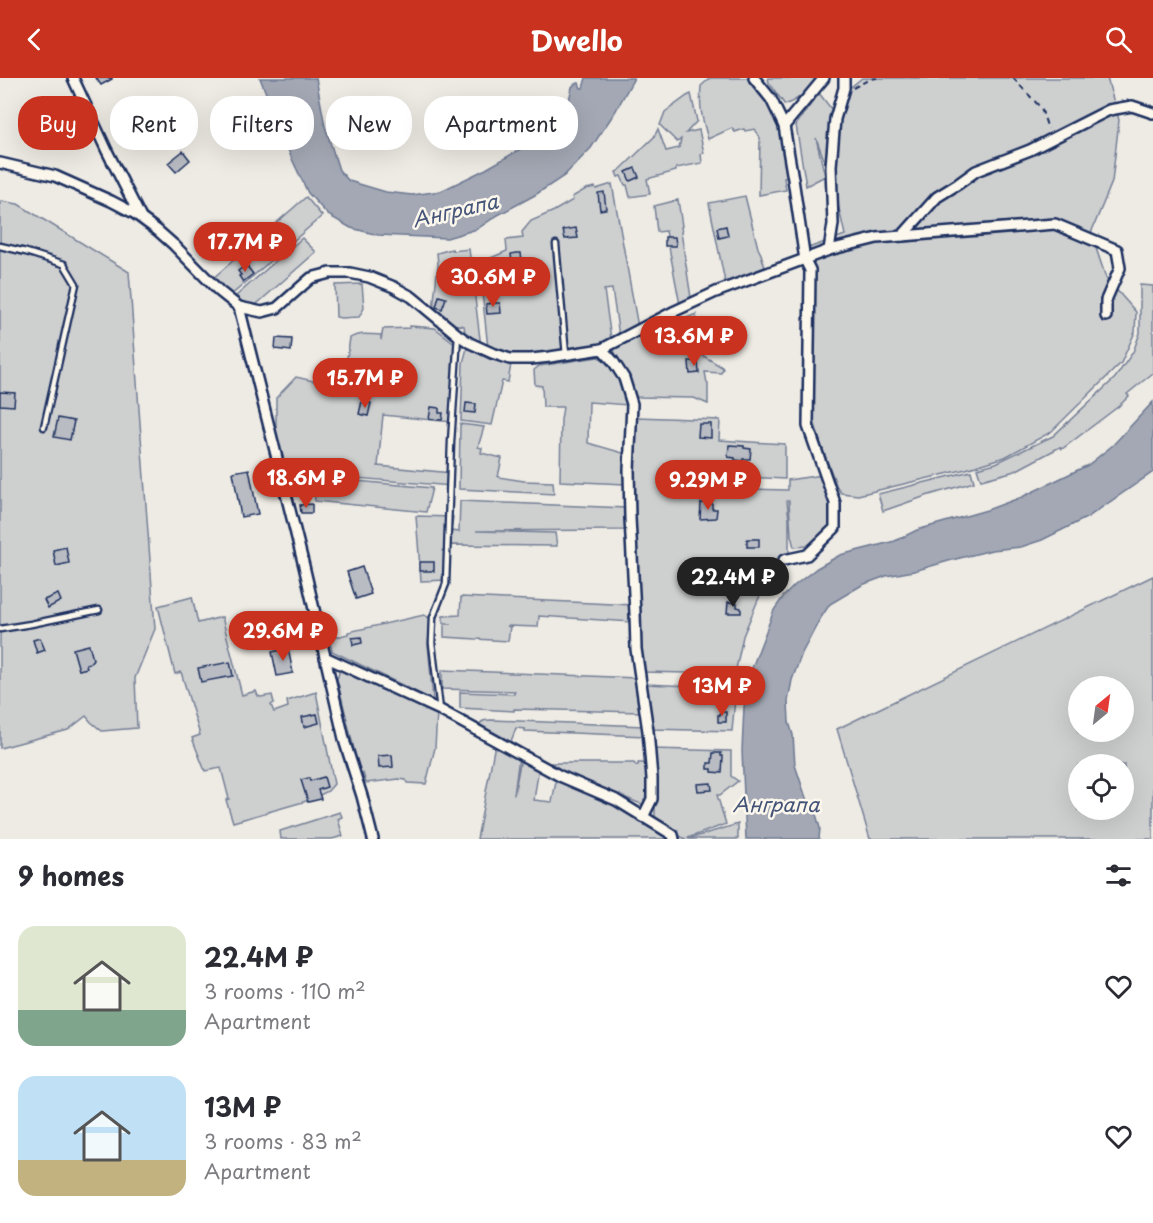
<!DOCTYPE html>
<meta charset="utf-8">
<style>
body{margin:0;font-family:"Playpen Sans",sans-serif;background:#f7f7f7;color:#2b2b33;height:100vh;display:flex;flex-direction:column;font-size:22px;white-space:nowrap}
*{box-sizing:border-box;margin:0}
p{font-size:20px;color:#7c7c81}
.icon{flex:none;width:33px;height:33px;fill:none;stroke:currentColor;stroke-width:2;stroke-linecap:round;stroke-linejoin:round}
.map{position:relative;height:761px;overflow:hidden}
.details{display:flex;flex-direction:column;background:#fff;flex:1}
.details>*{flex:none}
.hud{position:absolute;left:18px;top:18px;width:600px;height:54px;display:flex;gap:12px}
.needle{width:39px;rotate:29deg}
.tools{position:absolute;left:1068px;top:598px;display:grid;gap:12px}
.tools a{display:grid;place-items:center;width:66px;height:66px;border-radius:50%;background:#fff;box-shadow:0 6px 24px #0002;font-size:30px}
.price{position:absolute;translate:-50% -51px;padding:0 14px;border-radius:21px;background:#c8321e;color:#fff;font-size:20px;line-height:39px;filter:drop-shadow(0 2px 3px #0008)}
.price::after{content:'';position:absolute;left:50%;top:36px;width:18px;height:14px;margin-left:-9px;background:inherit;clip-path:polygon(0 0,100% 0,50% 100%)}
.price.on{background:#222;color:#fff}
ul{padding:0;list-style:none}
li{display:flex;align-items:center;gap:18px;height:150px;padding:0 18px}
li span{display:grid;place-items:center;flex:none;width:168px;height:120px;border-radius:18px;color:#555}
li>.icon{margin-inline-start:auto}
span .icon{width:72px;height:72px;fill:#fffc;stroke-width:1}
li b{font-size:26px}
h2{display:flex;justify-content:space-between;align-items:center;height:72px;padding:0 18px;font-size:26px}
.chip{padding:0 21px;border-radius:24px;background:#fff;box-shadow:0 6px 24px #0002;font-size:21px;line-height:54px}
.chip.on{background:#c8321e;color:#fff}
header{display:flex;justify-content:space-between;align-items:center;height:78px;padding:0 18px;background:#c8321e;color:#fff;font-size:27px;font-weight:700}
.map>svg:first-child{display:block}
.green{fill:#cecfcf;stroke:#747f96;stroke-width:1.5;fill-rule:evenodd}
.water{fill:#a3a8b4;stroke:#6d7892;stroke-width:1.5}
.building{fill:#b9bcc3;stroke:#1b2f5e;stroke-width:1.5}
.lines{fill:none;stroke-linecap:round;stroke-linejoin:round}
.service-casing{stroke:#1b2f5e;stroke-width:9}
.minor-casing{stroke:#1b2f5e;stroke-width:14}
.path{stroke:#1b2f5e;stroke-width:2;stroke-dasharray:6 4.5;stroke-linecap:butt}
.service{stroke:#fbf7ec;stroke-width:4.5}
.minor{stroke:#fbf7ec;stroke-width:9}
.labels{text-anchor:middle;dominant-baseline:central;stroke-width:5;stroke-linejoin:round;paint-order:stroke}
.water-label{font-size:20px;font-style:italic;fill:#445378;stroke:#fbf7ec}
</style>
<header><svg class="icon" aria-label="back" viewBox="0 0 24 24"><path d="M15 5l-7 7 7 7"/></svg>Dwello<svg class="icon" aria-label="search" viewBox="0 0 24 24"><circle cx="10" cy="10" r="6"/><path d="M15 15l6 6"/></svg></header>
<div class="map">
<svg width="1153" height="761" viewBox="0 0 1153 761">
<rect width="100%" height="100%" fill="#eeebe4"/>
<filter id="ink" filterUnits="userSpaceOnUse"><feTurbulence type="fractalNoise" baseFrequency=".0167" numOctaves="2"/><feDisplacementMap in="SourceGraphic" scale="12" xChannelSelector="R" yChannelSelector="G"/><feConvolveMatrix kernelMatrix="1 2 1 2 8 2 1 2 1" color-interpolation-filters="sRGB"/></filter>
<g filter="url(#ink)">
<!-- green -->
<g class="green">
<path d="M710,0h38l31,37 13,62 -8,1 2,12 -27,5 1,-57 -5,-9 -10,2 -1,-2 -9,3 -3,-4 -24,11c-6,-21 -9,-31 -7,-53z"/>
<path d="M768,0h52c-10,12 -20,21 -35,27l-16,-22z"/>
<path d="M862,0h245l12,42 -7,62 -21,51 15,45 30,34 -1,20 -14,31 -70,69 -46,25 -39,12 -108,26 -17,-2 -4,-6 -16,-42 -7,-25v-147l-5,-10 -1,-15 37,-13 -11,-48 -18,-49 9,38 -19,10 -10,-61 23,-32 13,17 4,-11z"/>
<path d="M691,16l6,27 -11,12 13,-3 5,23 -3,1 1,9 -26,5v3l-29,8 3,15 -20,3 -3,-12h-2l-4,-9 -3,1 -2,-5 4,-2 34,-33 4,-8 8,22 13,-3 2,-9 -4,3 -17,-17 5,-13 22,-16z"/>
<path d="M612,106l26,143 -19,9 -7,-47 -8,1 7,49 -12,5 -73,14 -32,-5 -1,-4 -5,-1 -9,-85 28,-12 -1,-11 17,-2 -1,-6 9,-11 23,-10 19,-11 -1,-3 14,-8 9,-2 1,2z"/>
<path d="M745,118l13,52 3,6 5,17 -41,11 -16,-79z"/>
<path d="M306,119l16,19 -93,81 -17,-18z"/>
<path d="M678,122l4,26 -1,1 1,5h-1l10,66 -11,7 -14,-74 -9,1 -3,-26z"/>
<path d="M0,123l18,3 111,68 26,357 -20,49 2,50 -35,3 -11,-9 -5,-6 -18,14 -68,18z"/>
<path d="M302,160l14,14 -66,58 -14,-14z"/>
<path d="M452,171l1,2 16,-2 12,98 -15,-9 -2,-12 -12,-2 -19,-14 5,-46 -1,-11z"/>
<path d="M362,206l2,24 -5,9 -18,1 -5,-1 -1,-32z"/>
<path d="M1140,207l13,1v87l-26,21 2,2 -10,10 -57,43 -2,-2 -45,24 -34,9 -4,-12 19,-5 57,-27 62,-58 18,-26 7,-19z"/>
<path d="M696,236l3,23h2l1,18 20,12 1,2 -2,4 -16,-1 2,11h1v21l-14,-6 -59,-1 -22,-49z"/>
<path d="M410,248l25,2 22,17 -5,77 -69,-7 -5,51 74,7v13l-132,-11h-33l-11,-29v-48l20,-21 70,16 2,-6 -10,-4 -13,-11 5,-34c9,-6 20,-3 31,-3v5l2,-11 27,-1z"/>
<path d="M467,270l22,11 22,5 -3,18 -6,-1 -10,44 -31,-4 2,-58z"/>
<path d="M598,279c20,7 24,30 30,48l-39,-3 -1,41 35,10v6l3,4 -1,21 -65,-3 1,-61 2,-13h-20l-1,-21 -7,-1 -1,-15 5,-4z"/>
<path d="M637,339l83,3 -1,20 66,4v35l-84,-4v13l87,2v-10l41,-6 9,42 -11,18 -20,12 -13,1 -3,-11 -2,-35h-2l2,18v39h-2l-2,7 -17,16 -10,19 -15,36 -8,38 -93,-2 -4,-58v-48l-4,-40 -1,-60 1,-8 2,-1z"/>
<path d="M460,346l24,3 -6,20 4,1 -1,5 21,5 -4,19 26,4 29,1 1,12 -95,-5z"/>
<path d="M971,393l3,11 -48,14 -43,15 -5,-17z"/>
<path d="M313,399l119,11 -6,24 -111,-11z"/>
<path d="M460,423l166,7 1,22 -151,1 79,2 2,13 -107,-1 -2,35 -27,1 -5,-65 37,1 -2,14 8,1z"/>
<path d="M1153,498v263h-283l-33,-110zM1078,609h46v45h-46zM1078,687h46v45h-46z"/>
<path d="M192,519l6,26 24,-6 20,78 14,-4 2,5 3,1 11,-2 2,8 -3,2 3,7 14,-5 -1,-6 29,-9 18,92 -6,7 -18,9 -77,22 -7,-22 3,-1 -8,-31 -16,3 -13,-33 8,-3 -19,-63 -6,2 -17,-68z"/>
<path d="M461,519l172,8 -1,17 -93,-6 -1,11 -31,-1 3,1 -2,14 -64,-4v-13h8l-9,-1v-7l17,-1z"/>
<path d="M424,537l7,4 -3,25 5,56 -101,-49 -3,-12 19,-5v-2z"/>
<path d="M340,592l22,8 75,35 -2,35 -9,36 -19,-1 -1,-3 -7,-1 -33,4 -3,-10 -3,1 -23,-95z"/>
<path d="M442,592l195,8 4,34 -127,-3v2l-54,-3v-16l54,2 1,-3 -73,-2z"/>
<path d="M645,606l91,4 -4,43 -82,-2z"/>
<path d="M492,642l152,6 1,10 -120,-5v-2l-9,-1 -6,16 -31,-18c2,-6 7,-6 13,-6z"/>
<path d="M495,666l24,13 -5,38 7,-37 18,9 -5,33 18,2 5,-25 56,26 53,30 2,6h-191z"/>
<path d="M651,671l80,2v25l7,5 -18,14h-3l9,29 -41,15 -30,-17v-22z"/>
<path d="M549,685h85l2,3 2,-1v-2h9l1,25 -2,1 2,3 -2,14 -74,-30 -1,-2 -3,1z"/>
<path d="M340,734l2,5 -4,2 5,17 -11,3h-51l-1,-8z"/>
<path d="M738,746v15h-50z"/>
</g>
<!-- water -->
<g class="water">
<path d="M260,0h56l9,48 14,44 10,11 37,11 26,3 29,-4 45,-22 45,-26 29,-25 8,-13 4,-18 3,-3 4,-1 2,5h2l3,-10h48l-19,34 -24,36 -27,28 -29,19 -37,20 -21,14 -30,9 -69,-3 -27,-7 -23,-13 -20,-22 -17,-36z"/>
<path d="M1153,324v70l-65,45 -46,23 -21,7 -29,3 -40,10 -38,11 -28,5 -24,9 -32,19 -10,15 -18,34 -10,27 -4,21 1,21 4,13 2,30 13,39 8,10 4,14 -1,11h-73l-4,-88 2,-44 8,-39 22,-58 9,-13 12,-12 22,-17 23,-13 55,-14 22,-11 70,-20 35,-13 66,-32 25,-20z"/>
</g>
<!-- building -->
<g class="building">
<path d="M96,0h16v1l-11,6z"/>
<path d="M183,73l7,9 -14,12 -8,-9z"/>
<path d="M635,90l4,9 -9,4 -4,-9z"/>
<path d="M604,114l2,17 -6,1 -2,-17z"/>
<path d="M726,148l2,10 -9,2 -2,-10z"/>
<path d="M576,150l2,10 -13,1 -2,-9z"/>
<path d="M665,159h10l1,9h-11z"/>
<path d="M517,175h4l1,8 -10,2 -1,-9z"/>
<path d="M246,187l7,9 -10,8 -4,-6 2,-1 -3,-4z"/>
<path d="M439,218l7,2 -4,11 -6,-2z"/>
<path d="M493,225h7l1,10 -14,1 -1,-10z"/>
<path d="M276,260l16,1 -1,12 -16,-2z"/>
<path d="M689,283h9l1,12 -9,1z"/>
<path d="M0,314l15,1 -1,13 -14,-1z"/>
<path d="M362,323l9,2 -3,13 -9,-2z"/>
<path d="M466,325l10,1 -1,9 -10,-1z"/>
<path d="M431,329l8,1v5h4l-1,7 -13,-1z"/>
<path d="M58,340l16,3 -4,19 -16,-3z"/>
<path d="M699,346h12v14l-13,-1z"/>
<path d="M729,367l15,1v2l7,1 -1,10h-7v2l-8,-1v-2l-7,-1z"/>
<path d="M249,391l9,45 -17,3 -8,-45z"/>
<path d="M701,425h11v6h5l-1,9 -16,1z"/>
<path d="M312,426v9h-11l-1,-8z"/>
<rect x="747" y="461" width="12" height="8"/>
<path d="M66,469l3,16 -13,3 -3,-16z"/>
<rect x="419" y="484" width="15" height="9"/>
<path d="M362,489l9,27 -15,5 -9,-27z"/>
<path d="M686,507h13v9h-4v-3h-9z"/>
<path d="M58,516l3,7 -13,7 -4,-8z"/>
<path d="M728,524l9,1v4l4,1v5h-14z"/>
<path d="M361,559l1,6 -9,2 -1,-7z"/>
<path d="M40,560l5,12 -8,3 -4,-13z"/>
<path d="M89,567l4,14 -3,4 -4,1 1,4 -8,2 -6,-21z"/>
<path d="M288,570l5,25 -16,3 -5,-24z"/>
<path d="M230,584l3,14 -32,6 -3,-14z"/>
<path d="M720,634h6v10h-8v-7h2z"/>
<path d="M317,636l2,9 -15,4 -2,-10z"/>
<path d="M713,675h8v3h2l-1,17 -10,-1v-3h-4v-6h4z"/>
<path d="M392,677l1,12 -14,1 -1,-12z"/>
<path d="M324,699l3,10 -9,3 3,9 -13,3 -7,-22 8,-2 1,3z"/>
<path d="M711,705l1,7 -14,1 -1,-7z"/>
</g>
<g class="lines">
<!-- service casing -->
<g class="service-casing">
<g id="service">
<path d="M556,166l10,111"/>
<path d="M0,168l26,6 38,12 12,20 -32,143"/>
<path d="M0,551l31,-5 68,-14"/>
<path d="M440,632l-8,-67 1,-26 13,-33 5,-142 7,-107"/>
</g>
</g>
<!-- minor casing -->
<g class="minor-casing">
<g id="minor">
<path d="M73,0l34,73 33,65"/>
<path d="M754,0l17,21 13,27 9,53 12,81 5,10 -2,156 27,77v25l-28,27 -23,5"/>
<path d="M784,48l40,-48"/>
<path d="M0,85l55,13 56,25 23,12 23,17 17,15 45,46 20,16 23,5 15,-4 34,-30 19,-5h20l19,4 25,10 18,10 46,38 12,8 22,10 18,6h21l19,-2 52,-8 73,-38 41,-19 113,-42 4,-26 -2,-58 4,-47 9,-31v-10"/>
<path d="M902,158l35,-39 21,-13 18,-13 54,-21 79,-40 23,-4 21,7"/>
<path d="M829,172l48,-12 178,-14 62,26 3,18 -14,32v16"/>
<path d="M239,229l65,259 41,177 17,53 11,43"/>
<path d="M602,271l11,12 11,17 8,26 -3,66 1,48 5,95 1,36 12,82 4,47v21l-9,18"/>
<path d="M325,579l115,53 120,66 56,24 57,35 1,4"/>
</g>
</g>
<!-- path -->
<g class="path">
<path d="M1013,0l28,30 7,21"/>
<path d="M853,10l17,-9 7,-1"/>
</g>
<!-- service -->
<use href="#service" class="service"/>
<!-- minor -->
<use href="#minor" class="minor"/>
</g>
</g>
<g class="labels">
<!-- water labels -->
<g class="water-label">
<text transform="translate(455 132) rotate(-13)">Анграпа</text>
<text x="776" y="726">Анграпа</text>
</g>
</g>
</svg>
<div class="tools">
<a><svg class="needle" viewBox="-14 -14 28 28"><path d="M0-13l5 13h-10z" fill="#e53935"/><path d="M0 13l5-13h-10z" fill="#7c7c81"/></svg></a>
<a><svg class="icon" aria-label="locate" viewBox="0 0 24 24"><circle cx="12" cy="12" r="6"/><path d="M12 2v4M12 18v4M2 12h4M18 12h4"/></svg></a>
</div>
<b class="price" style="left:245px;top:195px">17.7M ₽</b>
<b class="price" style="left:493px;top:230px">30.6M ₽</b>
<b class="price" style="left:694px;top:289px">13.6M ₽</b>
<b class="price" style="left:365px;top:331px">15.7M ₽</b>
<b class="price" style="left:306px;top:431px">18.6M ₽</b>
<b class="price" style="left:708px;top:433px">9.29M ₽</b>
<b class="price on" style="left:733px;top:530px">22.4M ₽</b>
<b class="price" style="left:283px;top:584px">29.6M ₽</b>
<b class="price" style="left:722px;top:639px">13M ₽</b>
<div class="hud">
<a class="chip on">Buy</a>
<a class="chip">Rent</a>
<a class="chip">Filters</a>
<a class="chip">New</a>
<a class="chip">Apartment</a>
</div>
</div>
<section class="details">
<h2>9 homes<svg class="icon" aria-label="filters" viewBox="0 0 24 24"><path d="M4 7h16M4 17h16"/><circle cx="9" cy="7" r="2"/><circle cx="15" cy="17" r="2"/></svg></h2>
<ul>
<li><span style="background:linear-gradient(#dfe7d0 70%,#7fa58c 0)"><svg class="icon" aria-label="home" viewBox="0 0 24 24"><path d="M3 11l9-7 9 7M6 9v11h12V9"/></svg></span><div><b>22.4M ₽</b><p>3 rooms · 110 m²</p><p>Apartment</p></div><svg class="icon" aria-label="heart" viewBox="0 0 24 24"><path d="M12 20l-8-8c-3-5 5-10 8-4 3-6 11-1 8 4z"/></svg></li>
<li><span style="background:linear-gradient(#bfe0f5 70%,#c2b280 0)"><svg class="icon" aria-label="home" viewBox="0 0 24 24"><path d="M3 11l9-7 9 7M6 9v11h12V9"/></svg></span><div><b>13M ₽</b><p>3 rooms · 83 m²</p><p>Apartment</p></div><svg class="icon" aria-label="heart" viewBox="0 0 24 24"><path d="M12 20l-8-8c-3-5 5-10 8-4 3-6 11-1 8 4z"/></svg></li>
</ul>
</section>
